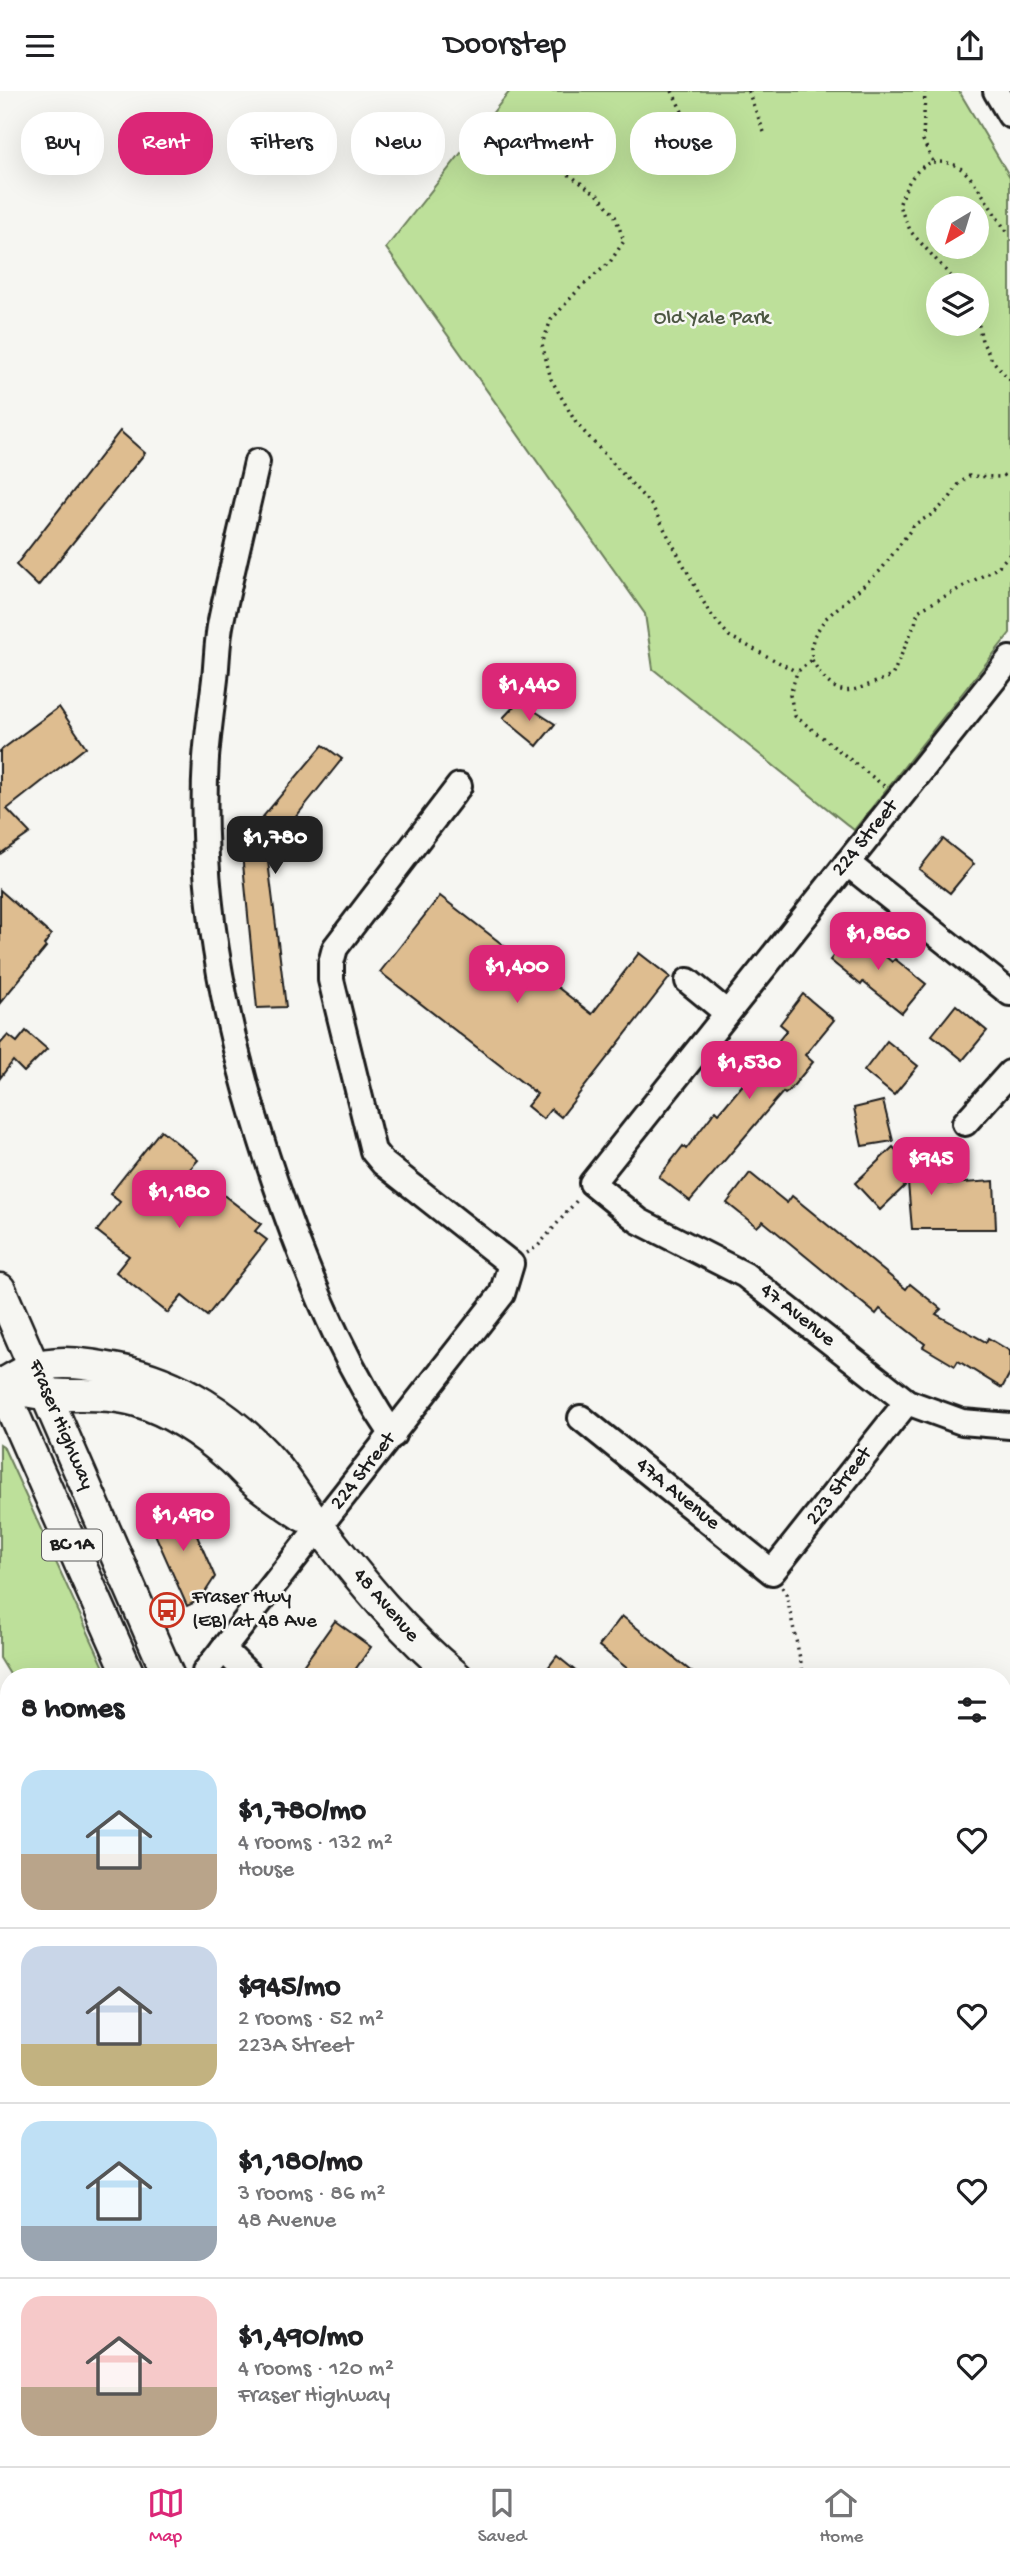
<!DOCTYPE html>
<meta charset="utf-8">
<style>
body{margin:0;font-family:"Gochi Hand",sans-serif;background:#f2f2f2;color:#202124;height:100vh;display:flex;flex-direction:column;font-size:26px;white-space:nowrap}
*{box-sizing:border-box;margin:0}
p{font-size:23px;color:#757577}
.icon{flex:none;width:38px;height:38px;fill:none;stroke:currentColor;stroke-width:2;stroke-linecap:round;stroke-linejoin:round}
.map{position:relative;flex:1;overflow:hidden}
.drawer{position:absolute;left:0px;top:1577px;width:1012px;height:800px;display:flex;flex-direction:column;background:#fff;border-radius:28px 28px 0 0;box-shadow:0 7px 28px #0002}
.drawer>*{flex:none}
.banner{position:absolute;left:21px;top:21px;width:970px;height:63px;display:flex;gap:14px}
.needle{width:46px;rotate:218deg}
.fabs{position:absolute;left:926px;top:105px;display:grid;gap:14px}
.fabs a{display:grid;place-items:center;width:63px;height:63px;border-radius:50%;background:#fff;box-shadow:0 7px 28px #0002;font-size:35px}
.price{position:absolute;translate:-50% -60px;padding:0 16px;border-radius:14px;background:#db2777;color:#fff;font-size:23px;line-height:46px;filter:drop-shadow(0 2px 4px #0008)}
.price::after{content:'';position:absolute;left:50%;top:42px;width:21px;height:16px;margin-left:-10px;background:inherit;clip-path:polygon(0 0,100% 0,50% 100%)}
.price.on{background:#222;color:#fff}
ul{padding:0;list-style:none}
li{display:flex;align-items:center;gap:21px;height:175px;padding:0 21px}
li+li{border-top:2px solid #e0e0e0}
li span{display:grid;place-items:center;flex:none;width:196px;height:140px;border-radius:21px;color:#555}
li>.icon{margin-inline-start:auto}
span .icon{width:84px;height:84px;fill:#fffc;stroke-width:1}
li b{font-size:30px}
h2{display:flex;justify-content:space-between;align-items:center;height:84px;padding:0 21px;font-size:30px}
.tag{padding:0 24px;border-radius:28px;background:#fff;box-shadow:0 7px 28px #0002;font-size:24px;line-height:63px}
.tag.on{background:#db2777;color:#fff}
header{display:flex;justify-content:space-between;align-items:center;height:91px;padding:0 21px;background:#fff;font-size:32px;font-weight:600}
.tab-bar{display:flex;justify-content:space-around;align-items:center;height:98px;border-top:2px solid #e0e0e0;background:#fff;font-size:19px;color:#757577}
.tab-bar a{display:grid;justify-items:center;gap:4px}
.tab-bar .on{color:#db2777}
.map>svg:first-child{display:block}
.green{fill:#bde09a;stroke:#6c7e5b;stroke-width:2;fill-rule:evenodd}
.building{fill:#debd90;stroke:#1c1c1c;stroke-width:2}
.lines{fill:none;stroke-linecap:round;stroke-linejoin:round}
.minor-casing{stroke:#1c1c1c;stroke-width:30}
.major-casing{stroke:#1c1c1c;stroke-width:35}
.path{stroke:#1c1c1c;stroke-width:3.5;stroke-dasharray:2 5;stroke-linecap:butt}
.minor{stroke:#f6f6f2;stroke-width:24}
.major{stroke:#f6f6f2;stroke-width:30}
.labels{text-anchor:middle;dominant-baseline:central;stroke-width:5;stroke-linejoin:round;paint-order:stroke}
.shield{fill:#f6f6f2;stroke:#5d5d5c;stroke-width:2}
.shield-label{font-size:19px;font-weight:bold;fill:#1c1c1c}
.park-label{font-size:21px;fill:#4c5742;stroke:#f6f6f2}
.street-label{font-size:21px;fill:#1c1c1c;stroke:#f6f6f2}
.poi-label{font-size:21px;fill:#1c1c1c;stroke:#f6f6f2;text-anchor:start}
</style>
<header><svg class="icon" aria-label="menu" viewBox="0 0 24 24"><path d="M4 6h16M4 12h16M4 18h16"/></svg>Doorstep<svg class="icon" aria-label="share" viewBox="0 0 24 24"><path d="M12 15V3M7 8l5-5 5 5M5 13v7h14v-7"/></svg></header>
<div class="map">
<svg width="1010" height="2375" viewBox="0 0 1010 2375">
<rect width="100%" height="100%" fill="#f6f6f2"/>
<filter id="ink" filterUnits="userSpaceOnUse"><feTurbulence type="fractalNoise" baseFrequency=".0143" numOctaves="2"/><feDisplacementMap in="SourceGraphic" scale="14" xChannelSelector="R" yChannelSelector="G"/><feConvolveMatrix kernelMatrix="1 2 1 2 8 2 1 2 1" color-interpolation-filters="sRGB"/></filter>
<g filter="url(#ink)">
<!-- green -->
<g class="green">
<path d="M510,0h449l51,86v456l-156,197 -201,-161 -8,-55 -259,-366zM976,117v39h-38v-39zM976,194v39h-38v-39z"/>
<path d="M0,1353l3,2 105,230h-97l-11,-18z"/>
<path d="M0,1729l9,6v95l-9,11z"/>
</g>
<!-- building -->
<g class="building">
<path d="M120,340l25,22 -107,133 -22,-21z"/>
<path d="M519,610l36,23 -18,22 -34,-28z"/>
<path d="M59,616l27,40 -79,62 23,24 -30,21v-103z"/>
<path d="M323,654l19,14 -75,94 19,154 -29,1 -16,-165z"/>
<path d="M943,748l31,25 -24,29 -31,-24z"/>
<path d="M0,799l51,45 -7,10 2,2 -46,56z"/>
<path d="M440,805l152,118 47,-61 31,24 -109,140 -10,-8 -8,10 -16,-13 10,-12 -157,-122z"/>
<path d="M854,839l38,32 3,-3 31,25 -24,29 -39,-31 -2,3 -31,-25z"/>
<path d="M803,903l31,26 -29,35 8,7 -24,29 -4,3 -2,-2 -93,109 -31,-24 24,-31 3,3 30,-39 3,3 37,-44 31,-39 -7,-6z"/>
<path d="M956,914l31,26 -24,29 -31,-25z"/>
<path d="M26,940l21,18 -23,23 -11,-11 -13,17v-34l8,-9 9,7z"/>
<path d="M887,950l31,25 -24,29 -30,-24z"/>
<path d="M883,1010l10,40 -31,5 -8,-38z"/>
<path d="M161,1039l37,30 -8,9 71,55 -6,7 12,9 -60,76 -25,-20 -14,17 -52,-41 13,-16 -32,-25 23,-29 -10,-8z"/>
<path d="M893,1056l32,35 23,-2v4l46,-3 2,48h-84l-4,-46 -28,27 -25,-27z"/>
<path d="M750,1082l37,30 5,-7 114,93 4,-5 31,25 -5,5 50,28 2,-4 22,13v22l-8,15 -44,-27 -3,5 -32,-19 2,-3 -45,-35 -4,5 -113,-93 -6,6 -30,-24z"/>
<path d="M162,1419l25,3 28,64 -15,23 -13,6 -40,-90z"/>
<path d="M622,1525l76,61h-60l-39,-31z"/>
<path d="M335,1530l36,26 -21,30h-55z"/>
<path d="M557,1565l26,21h-42z"/>
</g>
<g class="lines">
<!-- minor casing -->
<g class="minor-casing">
<g id="minor">
<path d="M996,0l14,24"/>
<path d="M257,371c-12,53 -25,106 -36,159 -4,19 -4,39 -6,58 -3,26 -7,53 -9,79 -10,161 31,324 87,474 27,71 57,140 100,203"/>
<path d="M1010,568l-418,524 47,38 106,54 162,127 55,20 48,4"/>
<path d="M847,772l163,130"/>
<path d="M688,890l39,32"/>
<path d="M965,1032l45,-50"/>
<path d="M581,1327l191,154 135,-170"/>
<path d="M223,1558l28,28"/>
<path d="M205,1581l297,-378 9,-30 -128,-101 -10,-12 -42,-171v-17l4,-15 124,-162"/>
<path d="M0,1867l9,-11"/>
<path d="M0,2317l9,-11"/>
<path d="M579,2368l6,7"/>
<path d="M965,2368l9,7"/>
<path d="M402,2375l5,-7"/>
<path d="M654,2375l5,-7"/>
<path d="M716,2375l6,-7"/>
<path d="M762,2375l5,-7"/>
</g>
</g>
<!-- major casing -->
<g class="major-casing">
<g id="major">
<path d="M0,1198l169,388"/>
<path d="M0,1292l130,294"/>
<path d="M1,1294c10,-6 21,-13 32,-17 25,-10 60,-3 85,2 61,12 115,47 156,94 17,20 30,44 47,65 41,53 83,105 136,148"/>
<path d="M31,1301c34,7 71,-2 106,9 36,11 67,33 95,58 9,8 17,18 27,26 14,11 29,21 44,31"/>
<path d="M1003,2015l7,6"/>
<path d="M495,2368l4,7"/>
<path d="M534,2368l4,7"/>
</g>
</g>
<!-- path -->
<g class="path">
<path d="M672,0l35,72"/>
<path d="M748,0l16,41"/>
<path d="M925,0l-2,49 10,22c-20,6 -28,26 -34,44l12,26 48,53"/>
<path d="M540,63l59,42 16,20 9,25 -14,21 -31,27 -28,31 -9,24 9,35 25,44 76,83 57,106 20,24 68,36"/>
<path d="M933,71c9,0 18,0 27,6 17,11 34,49 50,67"/>
<path d="M976,220l6,30 10,19 18,20"/>
<path d="M812,569c26,45 38,31 80,16l23,-52 3,-13 79,-43 13,-14"/>
<path d="M884,695l-89,-70 -5,-21 7,-23 15,-12 -1,-12 3,-12 11,-17 56,-49 34,-46 19,-11 15,-14 10,-15 10,-8 32,1 9,-5"/>
<path d="M527,1162l11,-7 41,-48"/>
<path d="M782,1496l4,6 18,84"/>
</g>
<!-- minor -->
<use href="#minor" class="minor"/>
<!-- major -->
<use href="#major" class="major"/>
</g>
</g>
<!-- icons -->
<defs>
<g id="bus-ring" transform="scale(1.75)"><circle r="9.5" fill="#f6f6f2" stroke="#c8321e" stroke-width="1.5"/><path d="M-5-6H5V4H4V6H2V4H-2V6H-4V4H-5ZM-3.5-4V0h7V-4ZM-3.5 1.2v1.5H-2V1.2ZM2 1.2v1.5H3.5V1.2Z" fill="#c8321e"/></g>
</defs>
<g fill-rule="evenodd">
<use href="#bus-ring" x="167" y="1519"/>
</g>
<g class="labels">
<!-- shield labels -->
<rect class="shield" x="42" y="1438.5" width="60" height="31" rx="5"/>
<g class="shield-label">
<text x="72" y="1454">BC 1A</text>
</g>
<!-- park labels -->
<g class="park-label">
<text x="712" y="228">Old Yale Park</text>
</g>
<!-- street labels -->
<g class="street-label">
<text transform="translate(866 748) rotate(-51)">224 Street</text>
<text transform="translate(797 1225) rotate(38)">47 Avenue</text>
<text transform="translate(60 1334) rotate(67)">Fraser Highway</text>
<text transform="translate(364 1381) rotate(-52)">224 Street</text>
<text transform="translate(840 1396) rotate(-52)">223 Street</text>
<text transform="translate(677 1404) rotate(39)">47A Avenue</text>
<text transform="translate(385 1515) rotate(49)">48 Avenue</text>
</g>
<!-- poi labels -->
<g class="poi-label">
<text x="192" y="1507">Fraser Hwy<tspan x="192" dy="24">(EB) at 48 Ave</tspan></text>
</g>
</g>
</svg>
<div class="fabs">
<a><svg class="needle" viewBox="-14 -14 28 28"><path d="M0-13l5 13h-10z" fill="#e53935"/><path d="M0 13l5-13h-10z" fill="#757577"/></svg></a>
<a><svg class="icon" aria-label="layers" viewBox="0 0 24 24"><path d="M12 4l9 5-9 5-9-5zM3 14l9 5 9-5"/></svg></a>
</div>
<b class="price" style="left:529px;top:632px">$1,440</b>
<b class="price on" style="left:275px;top:785px">$1,780</b>
<b class="price" style="left:878px;top:881px">$1,860</b>
<b class="price" style="left:517px;top:914px">$1,400</b>
<b class="price" style="left:749px;top:1010px">$1,530</b>
<b class="price" style="left:931px;top:1106px">$945</b>
<b class="price" style="left:179px;top:1139px">$1,180</b>
<b class="price" style="left:183px;top:1462px">$1,490</b>
<div class="banner">
<a class="tag">Buy</a>
<a class="tag on">Rent</a>
<a class="tag">Filters</a>
<a class="tag">New</a>
<a class="tag">Apartment</a>
<a class="tag">House</a>
</div>
<section class="drawer">
<h2>8 homes<svg class="icon" aria-label="filters" viewBox="0 0 24 24"><path d="M4 7h16M4 17h16"/><circle cx="9" cy="7" r="2"/><circle cx="15" cy="17" r="2"/></svg></h2>
<ul>
<li><span style="background:linear-gradient(#bfe0f5 60%,#b9a48a 0)"><svg class="icon" aria-label="home" viewBox="0 0 24 24"><path d="M3 11l9-7 9 7M6 9v11h12V9"/></svg></span><div><b>$1,780/mo</b><p>4 rooms · 132 m²</p><p>House</p></div><svg class="icon" aria-label="heart" viewBox="0 0 24 24"><path d="M12 20l-8-8c-3-5 5-10 8-4 3-6 11-1 8 4z"/></svg></li>
<li><span style="background:linear-gradient(#c9d6e8 70%,#c2b280 0)"><svg class="icon" aria-label="home" viewBox="0 0 24 24"><path d="M3 11l9-7 9 7M6 9v11h12V9"/></svg></span><div><b>$945/mo</b><p>2 rooms · 52 m²</p><p>223A Street</p></div><svg class="icon" aria-label="heart" viewBox="0 0 24 24"><path d="M12 20l-8-8c-3-5 5-10 8-4 3-6 11-1 8 4z"/></svg></li>
<li><span style="background:linear-gradient(#bfe0f5 75%,#9aa5b1 0)"><svg class="icon" aria-label="home" viewBox="0 0 24 24"><path d="M3 11l9-7 9 7M6 9v11h12V9"/></svg></span><div><b>$1,180/mo</b><p>3 rooms · 86 m²</p><p>48 Avenue</p></div><svg class="icon" aria-label="heart" viewBox="0 0 24 24"><path d="M12 20l-8-8c-3-5 5-10 8-4 3-6 11-1 8 4z"/></svg></li>
<li><span style="background:linear-gradient(#f6c9c9 65%,#b9a48a 0)"><svg class="icon" aria-label="home" viewBox="0 0 24 24"><path d="M3 11l9-7 9 7M6 9v11h12V9"/></svg></span><div><b>$1,490/mo</b><p>4 rooms · 120 m²</p><p>Fraser Highway</p></div><svg class="icon" aria-label="heart" viewBox="0 0 24 24"><path d="M12 20l-8-8c-3-5 5-10 8-4 3-6 11-1 8 4z"/></svg></li>
</ul>
</section>
</div>
<nav class="tab-bar">
<a class="on"><svg class="icon" aria-label="map" viewBox="0 0 24 24"><path d="M3 6l6-2 6 2 6-2v14l-6 2-6-2-6 2zM9 4v14M15 6v14"/></svg>Map</a>
<a><svg class="icon" aria-label="saved" viewBox="0 0 24 24"><path d="M7 4h10v16l-5-4-5 4z"/></svg>Saved</a>
<a><svg class="icon" aria-label="home" viewBox="0 0 24 24"><path d="M3 11l9-7 9 7M6 9v11h12V9"/></svg>Home</a>
</nav>
